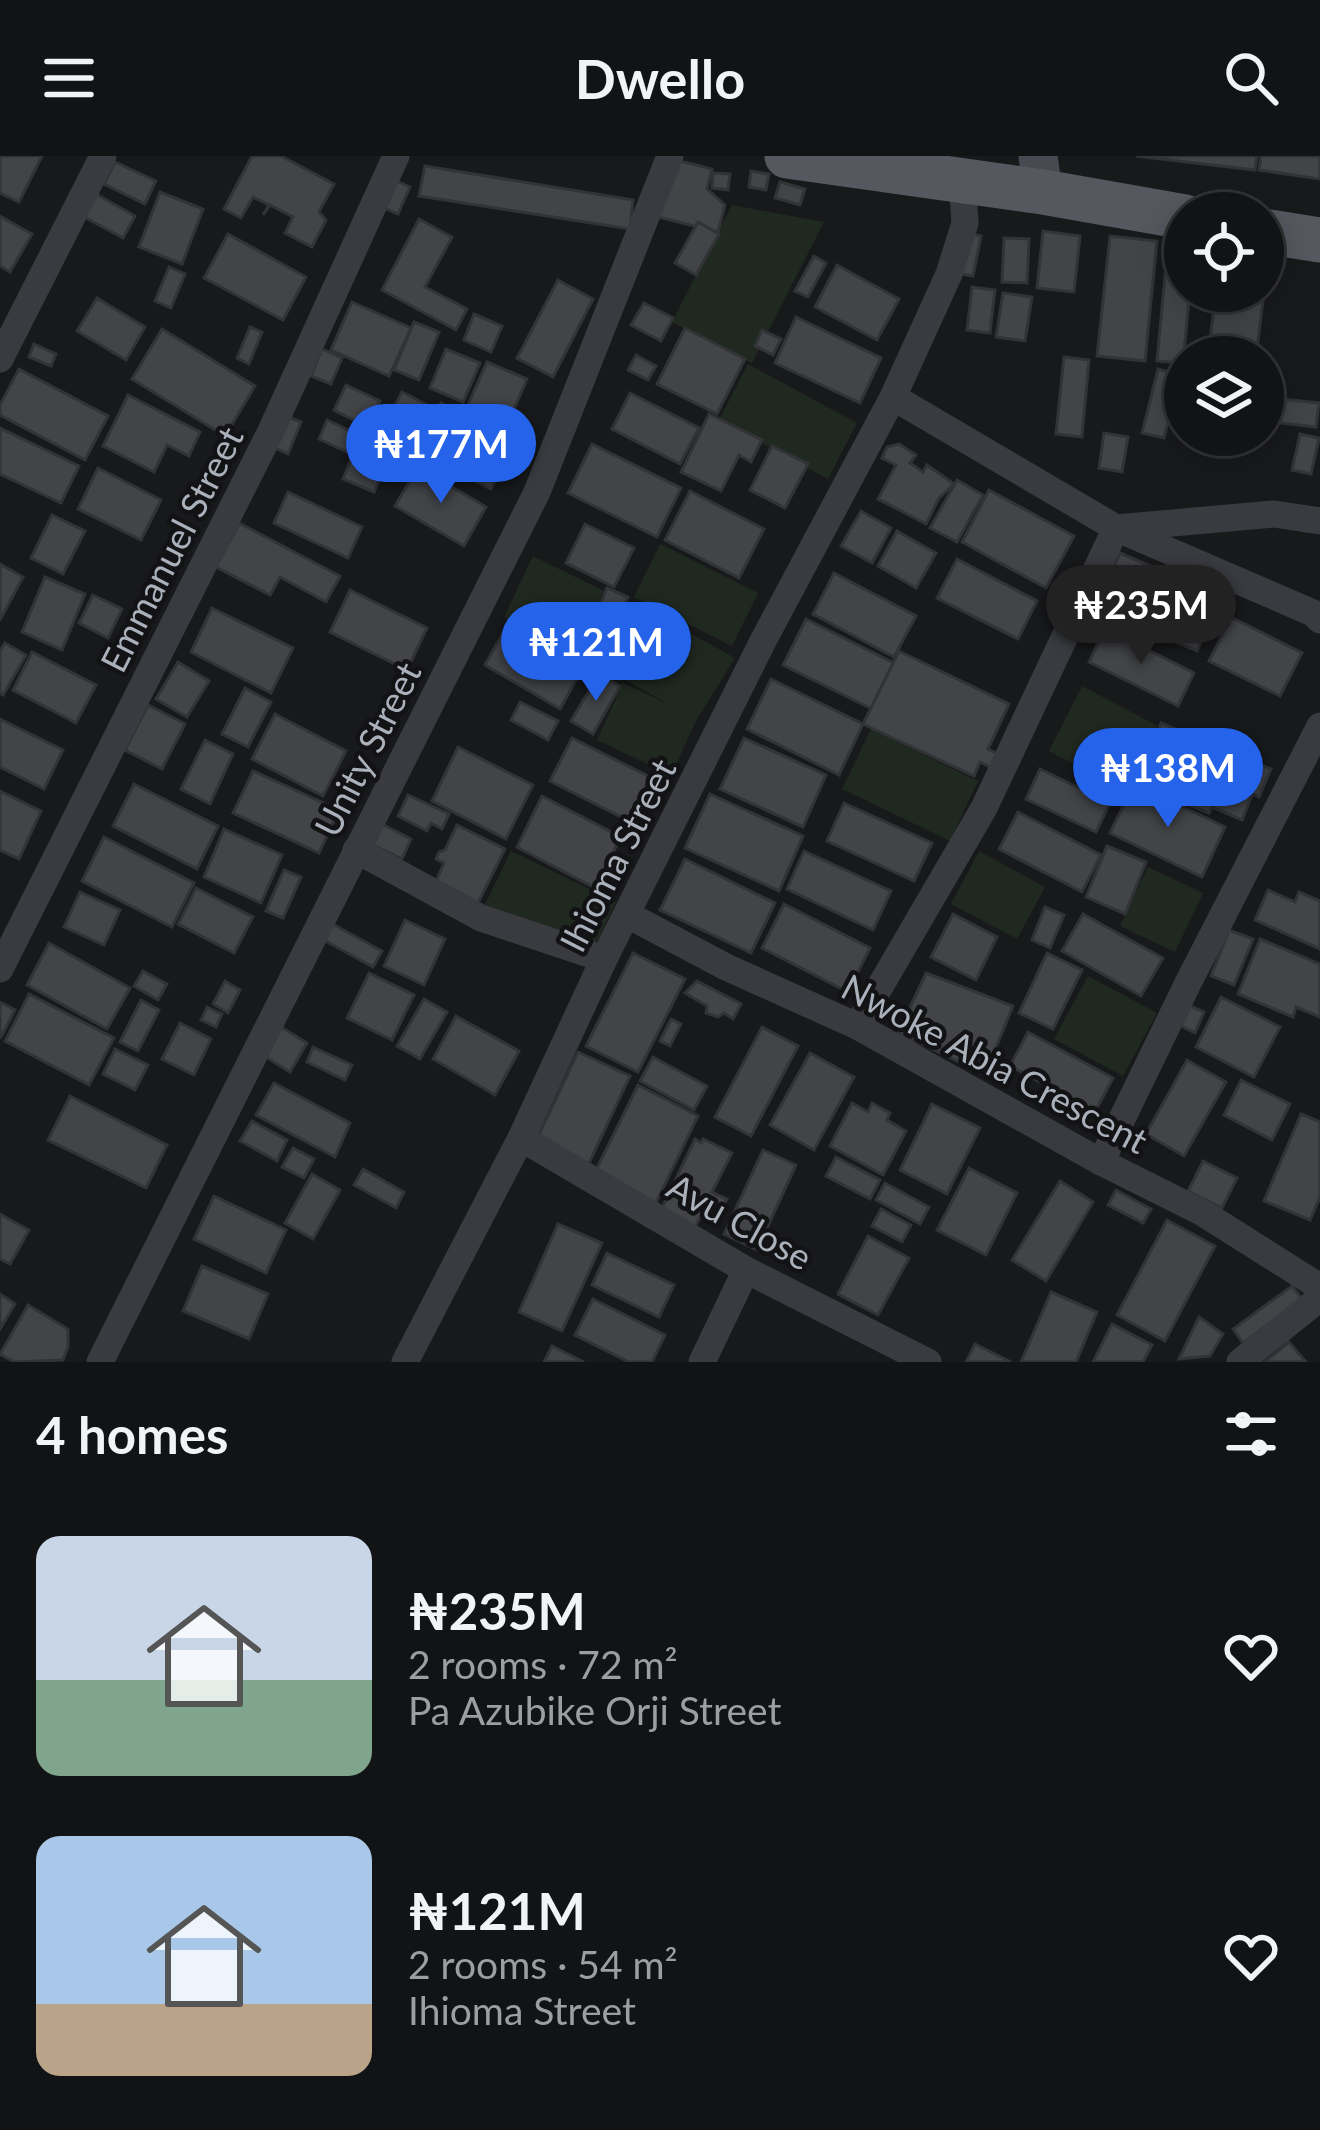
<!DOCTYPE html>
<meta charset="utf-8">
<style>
body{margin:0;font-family:Lato,sans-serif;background:#1b1c1d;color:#f1f3f6;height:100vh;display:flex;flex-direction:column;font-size:45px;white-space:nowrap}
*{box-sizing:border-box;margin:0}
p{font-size:39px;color:#9c9ea0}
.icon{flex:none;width:66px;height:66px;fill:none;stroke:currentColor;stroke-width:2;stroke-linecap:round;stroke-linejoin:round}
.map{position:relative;height:1206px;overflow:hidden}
.side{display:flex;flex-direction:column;background:#121314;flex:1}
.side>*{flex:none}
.fabs{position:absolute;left:1164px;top:36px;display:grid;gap:24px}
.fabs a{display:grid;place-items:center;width:120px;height:120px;border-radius:50%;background:#121314;box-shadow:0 6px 30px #0003,0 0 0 3px #313234;font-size:60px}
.price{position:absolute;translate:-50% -102px;padding:0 27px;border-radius:42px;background:#2563eb;color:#fff;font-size:39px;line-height:78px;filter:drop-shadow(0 3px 6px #0008)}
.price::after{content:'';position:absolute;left:50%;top:72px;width:36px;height:27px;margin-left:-18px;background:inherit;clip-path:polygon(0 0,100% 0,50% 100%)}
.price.on{background:#222;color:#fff}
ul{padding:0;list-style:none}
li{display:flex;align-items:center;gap:36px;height:300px;padding:0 36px}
li span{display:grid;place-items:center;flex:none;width:336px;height:240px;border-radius:24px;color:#555}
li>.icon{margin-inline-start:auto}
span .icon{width:144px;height:144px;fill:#fffc;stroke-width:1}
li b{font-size:51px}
h2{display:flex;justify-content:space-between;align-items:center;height:144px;padding:0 36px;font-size:51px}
header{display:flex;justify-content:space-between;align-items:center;height:156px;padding:0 36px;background:#121314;font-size:54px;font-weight:700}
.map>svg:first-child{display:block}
.green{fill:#202920}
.building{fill:#424448;stroke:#323337;stroke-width:3}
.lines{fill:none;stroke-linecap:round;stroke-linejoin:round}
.street{stroke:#393b40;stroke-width:27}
.secondary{stroke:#474a50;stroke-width:39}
.primary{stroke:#55585f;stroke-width:45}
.labels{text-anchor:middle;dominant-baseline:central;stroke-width:9;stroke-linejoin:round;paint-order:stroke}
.street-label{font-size:36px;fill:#aab1bb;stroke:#131316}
</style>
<header><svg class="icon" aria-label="menu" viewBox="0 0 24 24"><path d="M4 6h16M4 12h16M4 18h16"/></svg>Dwello<svg class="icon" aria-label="search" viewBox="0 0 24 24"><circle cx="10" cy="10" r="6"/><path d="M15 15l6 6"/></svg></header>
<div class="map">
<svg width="1320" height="1206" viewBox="0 0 1320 1206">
<rect width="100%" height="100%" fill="#18191b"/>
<!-- green -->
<g class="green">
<path d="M732,49l92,17 -72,141 -80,-41z"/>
<path d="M748,208l109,59 -29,56 -109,-59z"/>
<path d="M660,388l98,49 -26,53 -98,-49z"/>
<path d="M533,400l71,35 -30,61 -70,-35z"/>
<path d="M636,447l99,55 -38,61 -26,56 -74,-35 26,-57 47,22 -69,-39z"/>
<path d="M1082,530l76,40 -34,64 -75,-39z"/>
<path d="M871,573l107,52 -28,60 -108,-52z"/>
<path d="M511,695l105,51 -28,60 -106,-51z"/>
<path d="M979,695l66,36 -28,52 -66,-35z"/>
<path d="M1148,711l55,26 -28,59 -55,-26z"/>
<path d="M1088,820l69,37 -34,63 -69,-37z"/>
</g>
<!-- building -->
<g class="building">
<path d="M0,0h42l-23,46 -19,-9z"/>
<path d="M252,0h29l53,28 -15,28 7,8 -14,27 -27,-14 8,-16 -23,-12 -7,10 6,-10 -16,-8 -12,21 -17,-9z"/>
<path d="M1136,0h121l-2,14z"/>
<path d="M1261,0h59v23l-61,-9z"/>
<path d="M668,2l44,11 -5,20 18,16 -7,27 -64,-16z"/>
<path d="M115,6l41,19 -11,23 -41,-20z"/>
<path d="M425,10l208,34 -3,29 -211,-33z"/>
<path d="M751,15l18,3 -3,16 -17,-3z"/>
<path d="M713,17l17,1 -2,16 -16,-2z"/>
<path d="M394,24l16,7 -12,27 -16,-7z"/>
<path d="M780,26l25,7 -5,16 -25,-7z"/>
<path d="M160,36l43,17 -21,55 -43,-17z"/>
<path d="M96,38l39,22 -12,22 -39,-21z"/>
<path d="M0,60l32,18 -22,38 -10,-6z"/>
<path d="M419,63l33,18 -27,50 42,22 -11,21 -74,-40z"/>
<path d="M698,66l21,12 -23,41 -21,-12z"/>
<path d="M1043,75l37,5 -6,56 -37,-4z"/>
<path d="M969,77l12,3 -8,40 -12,-2z"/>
<path d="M228,78l78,43 -23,43 -79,-42z"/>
<path d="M1110,80l47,5 -12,120 -48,-5z"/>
<path d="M1004,82l25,1 -2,44 -25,-1z"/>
<path d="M814,100l12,7 -18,34 -13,-6z"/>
<path d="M837,109l62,34 -22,41 -62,-33z"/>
<path d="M1166,110l19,2v23h5l-7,72 -26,-2z"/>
<path d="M169,111l16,7 -14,34 -16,-7z"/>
<path d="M1263,120l3,1 -10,80h-48l8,-66h47z"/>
<path d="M558,124l35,19 -40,78 -36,-19z"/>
<path d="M972,131l23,3 -5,43 -23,-3z"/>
<path d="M1003,137l29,4 -7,44 -29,-4z"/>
<path d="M97,142l48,29 -19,33 -49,-29z"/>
<path d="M352,146l59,26 -22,48 -58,-26z"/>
<path d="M644,147l29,15 -12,23 -30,-16z"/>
<path d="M474,158l28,12 -11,26 -27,-12z"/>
<path d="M796,161l85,41 -21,45 -85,-40z"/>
<path d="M414,166l25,10 -20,48 -25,-10z"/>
<path d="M250,171l12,5 -13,32 -12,-6z"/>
<path d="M685,172l60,31 -28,55 -60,-30z"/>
<path d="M162,173l93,57 -30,50 -93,-57z"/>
<path d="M762,174l19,9 -8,16 -18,-9z"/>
<path d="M34,188l22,10 -5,12 -22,-9z"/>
<path d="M322,193l20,9 -11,26 -20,-8z"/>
<path d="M446,193l34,14 -17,39 -33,-14z"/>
<path d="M636,199l20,11 -8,14 -20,-10z"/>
<path d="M1064,201l25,3 -7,77 -26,-3z"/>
<path d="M487,206l40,17 -19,44 -40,-18z"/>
<path d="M19,213l89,47 -23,44 -85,-45v-10z"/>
<path d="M1158,213l22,6 -16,63 -22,-5z"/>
<path d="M346,229l34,16 -13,26 -33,-17z"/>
<path d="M402,236l25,13 -21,41 -25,-14z"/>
<path d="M630,237l69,35 -19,36 -68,-35z"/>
<path d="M128,239l72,37 -11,24 -22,-11 -13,27 -51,-26z"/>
<path d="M1263,241l56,6 -3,24 -53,-6z"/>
<path d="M441,247l74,37 -24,49 -74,-37z"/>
<path d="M709,258l53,26 -11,22 -12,-7 -18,36 -40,-19z"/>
<path d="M286,260l15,6 -13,32 -15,-7z"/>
<path d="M327,264l28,13 -8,19 -28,-13z"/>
<path d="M0,272l79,38 -18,37 -61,-29z"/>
<path d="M1104,277l24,4 -6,35 -23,-4z"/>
<path d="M1300,278l19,4 -8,36 -19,-4z"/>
<path d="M1200,279h46l-2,17 -46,-7z"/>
<path d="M357,288l31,13 -14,35 -31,-13z"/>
<path d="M592,288l89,44 -24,49 -89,-44z"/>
<path d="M899,288l17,11 -6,8 13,9 4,-7 27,19 -15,14 -13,26 -48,-25 18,-34 -14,-7 5,-11z"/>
<path d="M772,290l36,18 -23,44 -35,-18z"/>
<path d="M418,311l68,40 -22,39 -69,-40z"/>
<path d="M98,312l63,32 -20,40 -63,-31z"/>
<path d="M957,324l26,15 -26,47 -27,-14z"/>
<path d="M989,334l85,46 -28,52 -84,-46z"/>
<path d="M690,335l74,38 -25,49 -74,-38z"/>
<path d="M288,336l74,35 -14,31 -74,-35z"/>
<path d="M861,355l30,17 -19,35 -31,-17z"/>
<path d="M52,359l33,16 -22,43 -32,-16z"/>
<path d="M239,367l101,53 -14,26 -46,-25 -10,18 -54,-28z"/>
<path d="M585,368l49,24 -20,39 -48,-24z"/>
<path d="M897,375l39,22 -20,35 -38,-22z"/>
<path d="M1120,397l101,43 -24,55 -101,-43z"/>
<path d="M957,403l80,42 -19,38 -81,-41z"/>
<path d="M0,408l23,13 -23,43z"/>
<path d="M834,417l82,43 -22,41 -81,-43z"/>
<path d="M45,421l40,17 -23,56 -40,-18z"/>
<path d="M607,432l21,9 -23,52 -20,-9z"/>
<path d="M350,434l77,38 -20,42 -77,-38z"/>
<path d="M93,439l29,14 -14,29 -29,-15z"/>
<path d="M212,452l81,40 -22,45 -80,-41z"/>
<path d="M1231,461l71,36 -22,43 -71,-35z"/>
<path d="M806,463l88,44 -22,46 -89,-44z"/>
<path d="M509,466l75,44 -24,43 -75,-44z"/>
<path d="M1105,472l89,45 -16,33 -89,-44z"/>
<path d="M5,487l21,12 -23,40 -3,-2v-42z"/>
<path d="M899,495l110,53 -21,45 10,5 -6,14 -12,-6 -6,14 -111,-52z"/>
<path d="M32,496l64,33 -20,38 -63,-33z"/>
<path d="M178,506l31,19 -22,36 -31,-18z"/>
<path d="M599,518l21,12 -27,48 -22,-13z"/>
<path d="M771,523l92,45 -24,51 -92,-46z"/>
<path d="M245,532l26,14 -23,45 -26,-13z"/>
<path d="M520,546l38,19 -10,19 -37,-20z"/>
<path d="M148,549l37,19 -23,45 -37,-19z"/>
<path d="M275,558l71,37 -23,45 -71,-37z"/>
<path d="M0,563l63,31 -19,39 -44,-22z"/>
<path d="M1161,567l110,46 -12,28 -39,-17 -3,6 13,11 8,-6 14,5 -10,24 -30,-13 -3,6 -75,-30 17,-31z"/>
<path d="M572,582l78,39 -21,44 -79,-40z"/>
<path d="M744,582l82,37 -23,52 -83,-38z"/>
<path d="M205,584l28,14 -23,50 -29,-15z"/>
<path d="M458,591l75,38 -27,54 -74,-38z"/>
<path d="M1040,613l70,34 -14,29 -70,-33z"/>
<path d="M253,615l86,39 -20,43 -86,-40z"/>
<path d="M1134,627l91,44 -23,50 -92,-44z"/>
<path d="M134,628l84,42 -21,43 -84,-43z"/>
<path d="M0,635l41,20 -22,48 -19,-9z"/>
<path d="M710,638l93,42 -24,55 -94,-43z"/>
<path d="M408,639l41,19 -7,15 -11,-6 -4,8 -29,-15z"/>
<path d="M542,640l79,41 -26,51 -78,-41z"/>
<path d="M844,647l88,40 -18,38 -87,-40z"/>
<path d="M1018,656l83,43 -19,37 -83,-43z"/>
<path d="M376,665l35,18 -9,20 -35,-17z"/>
<path d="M457,669l48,24 -27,54 -42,-22 8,-18 -8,-4 3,-7 6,-2z"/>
<path d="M224,673l58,26 -21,48 -57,-26z"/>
<path d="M104,681l90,46 -22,44 -90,-46z"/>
<path d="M1107,690l39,16 -21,52 -39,-17z"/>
<path d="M804,695l87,40 -18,39 -86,-41z"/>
<path d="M685,703l90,44 -24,50 -91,-43z"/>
<path d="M284,714l17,7 -18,41 -17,-7z"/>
<path d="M196,732l57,29 -19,36 -56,-29z"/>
<path d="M1268,734l27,12 4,-10 21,9v48l-65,-29z"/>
<path d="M80,736l40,18 -16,35 -40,-18z"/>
<path d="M784,748l86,44 -22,44 -86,-44z"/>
<path d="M1045,751l19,8 -14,33 -18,-8z"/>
<path d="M953,758l44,23 -21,43 -45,-23z"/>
<path d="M1083,758l80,44 -22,38 -79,-45z"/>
<path d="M405,764l40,19 -21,46 -40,-19z"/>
<path d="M327,765l55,30 -9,16 -55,-30z"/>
<path d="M1229,774l24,9 -19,46 -23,-9z"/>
<path d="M1260,783l60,25v53l-24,-10 -3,10 -55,-23z"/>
<path d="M49,787l81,45 -23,41 -80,-44z"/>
<path d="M633,797l52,26 -47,93 -52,-26z"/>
<path d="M1047,797l35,17 -29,59 -34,-16z"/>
<path d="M143,815l24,13 -9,16 -24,-14z"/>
<path d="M369,817l45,22 -22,45 -45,-22z"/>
<path d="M926,817l87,33 -28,68 -87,-41z"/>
<path d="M225,825l15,9 -12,23 -15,-9z"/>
<path d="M697,825l44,23 -8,15 -9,-6 -6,4 -12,-4 1,-7 -22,-13z"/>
<path d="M29,838l85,44 -25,47 -84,-44z"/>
<path d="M1221,841l59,30 -26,50 -58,-30z"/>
<path d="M424,843l23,13 -27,47 -23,-13z"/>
<path d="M141,844l18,10 -21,41 -18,-9z"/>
<path d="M0,846l15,8 -14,27 -1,-1z"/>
<path d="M1190,850l14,6 -9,21 -14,-7z"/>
<path d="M207,851l15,7 -6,13 -15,-7z"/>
<path d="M456,860l63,35 -24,44 -62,-36z"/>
<path d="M671,863l10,5 -11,22 -10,-5z"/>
<path d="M180,867l31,16 -17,36 -32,-16z"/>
<path d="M281,871l26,16 -17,29 -26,-16z"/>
<path d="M762,871l36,19 -47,90 -36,-19z"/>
<path d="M1028,876l85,46 -18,34 -85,-46z"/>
<path d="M313,891l39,18 -7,15 -38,-18z"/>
<path d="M115,893l33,16 -13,25 -32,-16z"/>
<path d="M578,896l52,24 -46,98 -52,-25z"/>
<path d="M810,897l44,24 -40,73 -44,-25z"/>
<path d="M653,901l54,29 -13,24 -54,-29z"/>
<path d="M1187,904l39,22 -42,74 -38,-22z"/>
<path d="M1241,924l49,24 -18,36 -48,-25z"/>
<path d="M274,927l76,40 -15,34 -79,-42z"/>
<path d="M638,929l60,31 -47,97 -61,-31z"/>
<path d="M70,940l97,49 -21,43 -98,-48z"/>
<path d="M852,947l16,9 4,-9 18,10 -3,7 19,11 -23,44 -53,-29z"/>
<path d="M932,948l48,24 -33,66 -47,-24z"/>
<path d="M1301,958l19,8v75l-10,23 -46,-19z"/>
<path d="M252,965l35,19 -10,21 -37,-20z"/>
<path d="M695,983l6,4 2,-4 29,14 -20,39 15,7 -9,18 -14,-7 -9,17 -34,-17z"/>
<path d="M293,992l21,11 -10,19 -22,-11z"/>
<path d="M763,994l33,15 -39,85 -33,-16z"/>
<path d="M836,1001l44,23 -10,19 -44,-23z"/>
<path d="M1203,1005l34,17 -15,30 -34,-17z"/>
<path d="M969,1012l48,25 -31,62 -49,-25z"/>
<path d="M363,1013l41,23 -8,16 -42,-23z"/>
<path d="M312,1018l28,16 -27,49 -28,-16z"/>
<path d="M1060,1025l33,21 -47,79 -34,-21z"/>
<path d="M885,1027l44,24 -9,17 -44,-24z"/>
<path d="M1116,1034l35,19 -8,14 -35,-18z"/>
<path d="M214,1040l72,34 -20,43 -72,-34z"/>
<path d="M881,1053l30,16 -9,17 -30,-16z"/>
<path d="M0,1058l29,16 -19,34 -10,-5z"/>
<path d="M1167,1064l48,26 -50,95 -48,-26z"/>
<path d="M558,1068l44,19 -40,88 -43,-19z"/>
<path d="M868,1080l41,22 -31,57 -40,-21z"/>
<path d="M607,1097l67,32 -15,32 -67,-32z"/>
<path d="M202,1110l66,28 -19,45 -66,-28z"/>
<path d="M1292,1130l10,13 -59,44 -10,-14z"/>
<path d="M1051,1136l46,20 -21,50h-55z"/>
<path d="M0,1138l15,10 -15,25z"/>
<path d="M593,1143l72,36 -13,27h-23l-54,-27z"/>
<path d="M28,1149l40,24v18l-5,13 -49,2 -14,-8z"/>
<path d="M1199,1161l24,17 -13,22 -31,3z"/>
<path d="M1112,1168l40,21 -9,17h-50z"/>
<path d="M1289,1186l17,20h-41z"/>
<path d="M975,1188l36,18h-45z"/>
<path d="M552,1190l32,16h-40z"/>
</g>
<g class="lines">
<!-- street -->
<g class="street">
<path d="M0,203l103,-203"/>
<path d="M893,241l223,131 197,85 7,7"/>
<path d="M356,694l125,68 123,41"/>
<path d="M628,759l98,52 131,59 244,136 102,51 117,74"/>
<path d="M0,813l270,-536 126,-277"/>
<path d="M857,870l127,-218 132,-280 158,-14 46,7"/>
<path d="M521,982l225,132 182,92"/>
<path d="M1101,1006l87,-179 132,-257"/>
<path d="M100,1206l437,-870 133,-336"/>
<path d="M405,1206l116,-224 83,-179 159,-318 130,-244 56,-123 16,-51 -3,-43"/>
<path d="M702,1206l44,-92"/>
<path d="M1240,1206l80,-64"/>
</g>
<!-- secondary -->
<path class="secondary" d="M1038,0l5,36"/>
<!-- primary -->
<g class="primary">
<path d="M787,0l256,36 142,25"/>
<path d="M1263,75l57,9"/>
</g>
</g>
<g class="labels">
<!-- street labels -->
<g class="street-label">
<text transform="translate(171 393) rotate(-63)">Emmanuel Street</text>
<text transform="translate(367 593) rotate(-63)">Unity Street</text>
<text transform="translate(617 699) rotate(-63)">Ihioma Street</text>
<text transform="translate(995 907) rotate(28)">Nwoke Abia Crescent</text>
<text transform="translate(740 1065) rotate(29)">Avu Close</text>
</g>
</g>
</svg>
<div class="fabs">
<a><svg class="icon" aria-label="locate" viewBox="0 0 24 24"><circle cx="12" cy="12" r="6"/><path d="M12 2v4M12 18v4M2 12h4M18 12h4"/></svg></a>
<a><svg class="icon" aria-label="layers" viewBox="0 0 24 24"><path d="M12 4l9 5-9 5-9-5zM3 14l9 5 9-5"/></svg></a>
</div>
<b class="price" style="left:441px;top:350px">₦177M</b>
<b class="price on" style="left:1141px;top:511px">₦235M</b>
<b class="price" style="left:596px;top:548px">₦121M</b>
<b class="price" style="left:1168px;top:674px">₦138M</b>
</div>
<section class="side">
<h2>4 homes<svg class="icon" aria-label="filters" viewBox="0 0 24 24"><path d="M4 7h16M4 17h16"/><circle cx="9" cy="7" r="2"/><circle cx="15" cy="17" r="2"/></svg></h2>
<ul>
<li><span style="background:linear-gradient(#c9d6e8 60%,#7fa58c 0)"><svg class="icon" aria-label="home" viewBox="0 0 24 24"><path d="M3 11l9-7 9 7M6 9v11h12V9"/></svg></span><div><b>₦235M</b><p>2 rooms · 72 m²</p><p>Pa Azubike Orji Street</p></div><svg class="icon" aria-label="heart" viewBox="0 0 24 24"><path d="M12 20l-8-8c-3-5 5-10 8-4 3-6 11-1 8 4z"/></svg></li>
<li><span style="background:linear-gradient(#a9c7e8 70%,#b9a48a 0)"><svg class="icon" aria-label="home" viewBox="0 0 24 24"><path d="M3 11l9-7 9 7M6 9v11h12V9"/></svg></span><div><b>₦121M</b><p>2 rooms · 54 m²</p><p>Ihioma Street</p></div><svg class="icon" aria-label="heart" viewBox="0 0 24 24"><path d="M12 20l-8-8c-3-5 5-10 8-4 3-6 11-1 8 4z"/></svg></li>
</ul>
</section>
